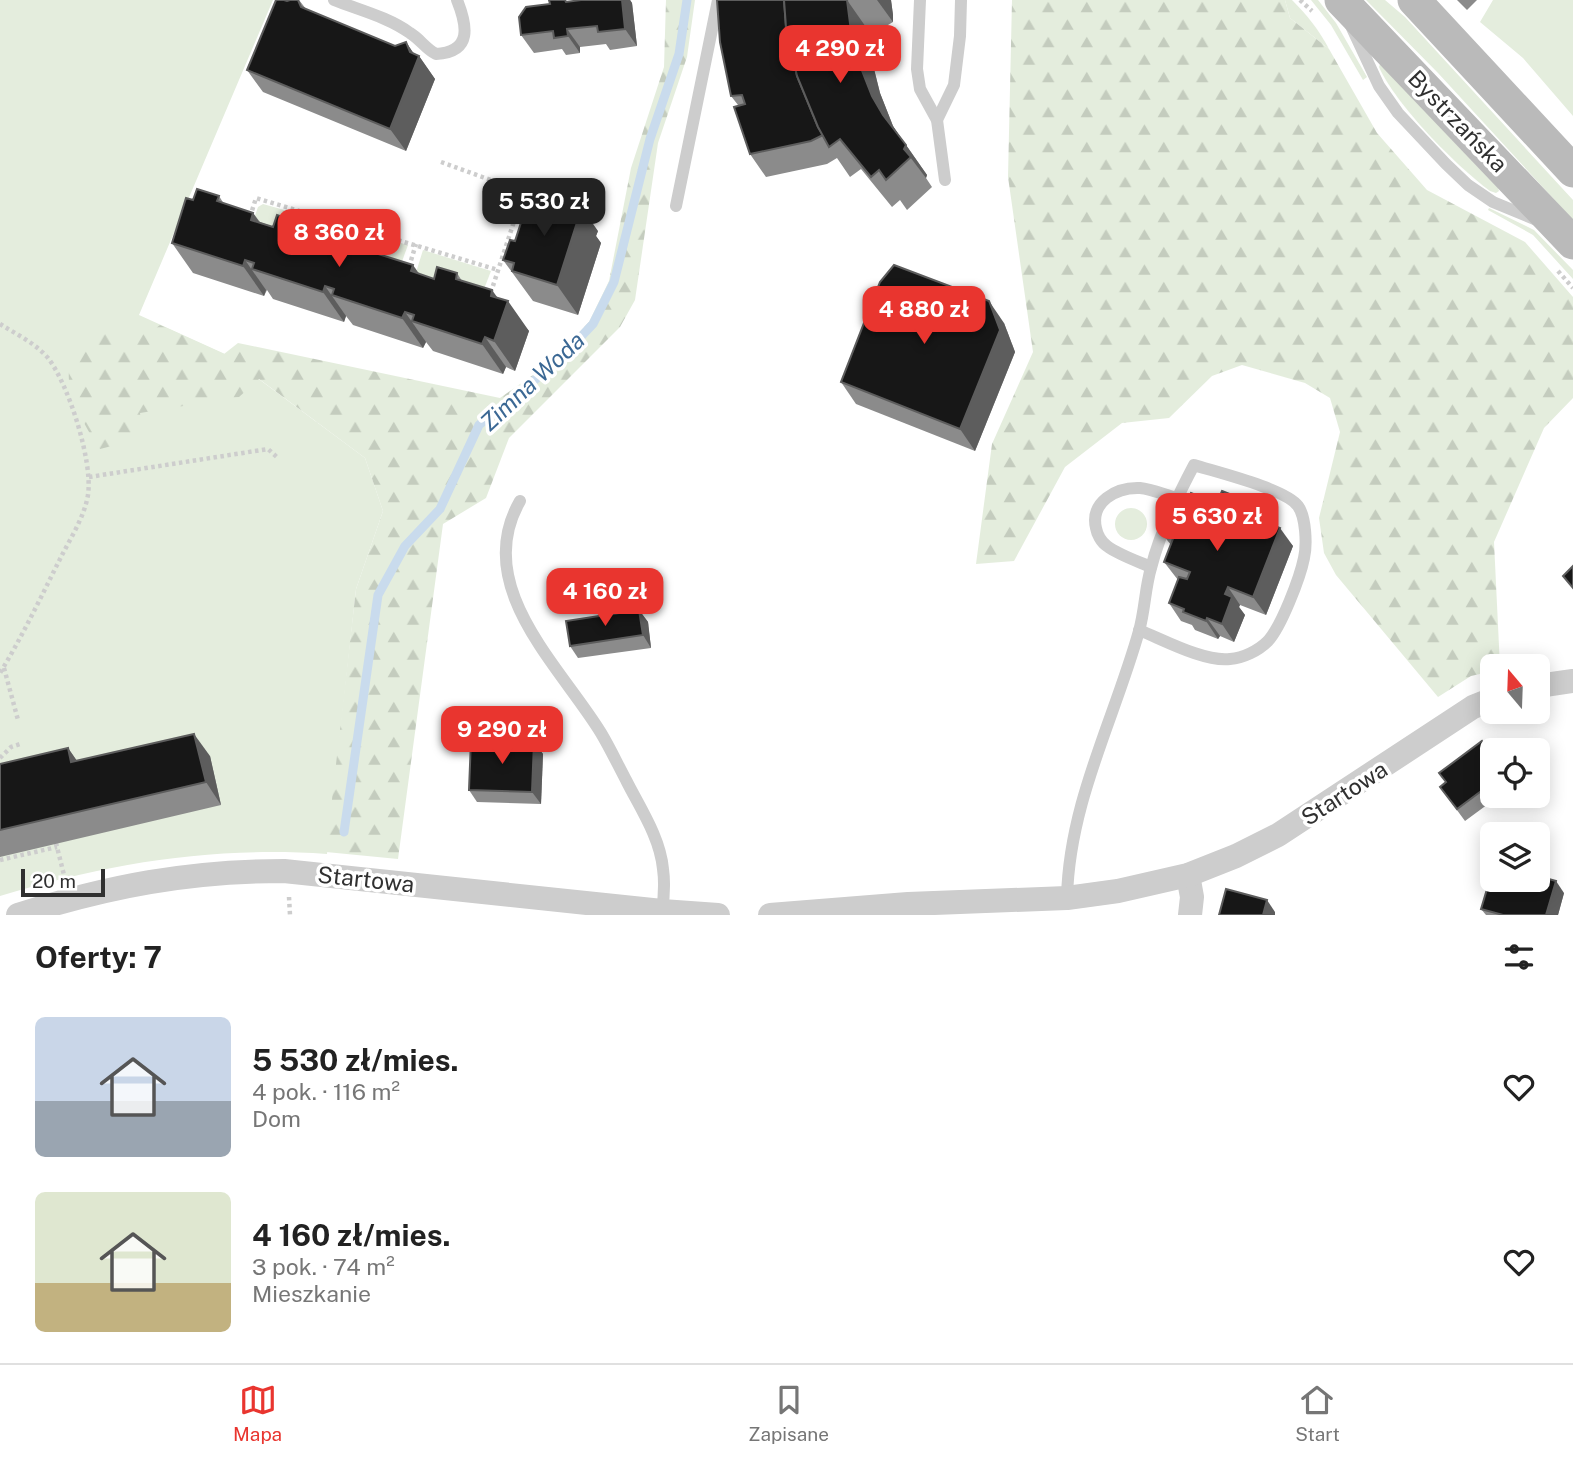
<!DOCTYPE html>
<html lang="pl">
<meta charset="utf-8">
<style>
body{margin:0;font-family:"Public Sans",sans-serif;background:#f6f6f6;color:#222;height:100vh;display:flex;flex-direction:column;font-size:26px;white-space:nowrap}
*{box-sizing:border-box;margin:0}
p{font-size:23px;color:#767676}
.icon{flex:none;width:38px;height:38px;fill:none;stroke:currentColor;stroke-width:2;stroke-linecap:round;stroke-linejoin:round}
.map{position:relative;height:915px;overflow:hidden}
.panel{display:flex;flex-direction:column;background:#fff;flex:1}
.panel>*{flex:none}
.needle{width:46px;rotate:341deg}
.tools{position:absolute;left:1480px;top:654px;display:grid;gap:14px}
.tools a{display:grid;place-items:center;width:70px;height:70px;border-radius:10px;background:#fff;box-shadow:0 4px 18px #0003;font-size:35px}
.scale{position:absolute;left:21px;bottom:18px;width:84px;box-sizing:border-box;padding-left:7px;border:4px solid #303030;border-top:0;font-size:19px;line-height:24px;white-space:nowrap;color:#303030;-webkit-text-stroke:5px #fff;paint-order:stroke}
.price{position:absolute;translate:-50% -60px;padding:0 16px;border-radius:14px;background:#e9352f;color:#fff;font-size:23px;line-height:46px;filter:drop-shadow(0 2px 4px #0008)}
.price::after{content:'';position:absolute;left:50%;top:42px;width:21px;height:16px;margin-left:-10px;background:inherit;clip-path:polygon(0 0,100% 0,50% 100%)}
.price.active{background:#222;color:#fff}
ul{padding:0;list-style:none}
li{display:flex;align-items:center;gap:21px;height:175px;padding:0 35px}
li span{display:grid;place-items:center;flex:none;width:196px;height:140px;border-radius:10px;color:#555}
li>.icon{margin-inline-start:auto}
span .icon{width:84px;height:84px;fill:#fffc;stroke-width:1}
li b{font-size:30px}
h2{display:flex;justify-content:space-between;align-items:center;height:84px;padding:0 35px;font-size:30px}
.tab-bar{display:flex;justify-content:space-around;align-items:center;height:98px;border-top:2px solid #e0e0e0;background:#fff;font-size:19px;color:#767676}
.tab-bar a{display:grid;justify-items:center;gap:4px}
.tab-bar .active{color:#e9352f}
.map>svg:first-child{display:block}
.green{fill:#e4eddd}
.forest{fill:url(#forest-firs)}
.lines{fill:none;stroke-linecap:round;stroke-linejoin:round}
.stream{stroke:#c9dbed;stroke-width:9}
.path{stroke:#cdcdcd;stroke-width:4.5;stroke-dasharray:3.5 3.5;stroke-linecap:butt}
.lane{stroke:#cdcdcd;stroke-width:12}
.street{stroke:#cdcdcd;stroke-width:24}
.secondary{stroke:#bababa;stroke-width:33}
.wall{fill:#8b8b8b}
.shaded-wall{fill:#5d5d5d}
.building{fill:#171717;stroke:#5d5d5d;stroke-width:2}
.labels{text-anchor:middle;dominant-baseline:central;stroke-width:7;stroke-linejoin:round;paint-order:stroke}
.street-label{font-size:23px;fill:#303030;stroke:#fff}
.water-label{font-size:24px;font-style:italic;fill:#3b6894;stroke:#fff}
</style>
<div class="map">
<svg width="1573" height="915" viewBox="0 0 1573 915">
<defs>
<pattern id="forest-firs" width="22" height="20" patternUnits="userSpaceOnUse" patternTransform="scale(1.75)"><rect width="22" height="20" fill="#e4eddd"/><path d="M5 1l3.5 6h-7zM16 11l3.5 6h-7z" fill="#c4ccbe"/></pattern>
</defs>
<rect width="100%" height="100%" fill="#fff"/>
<!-- green -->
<g class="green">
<path d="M0,0h273l-134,315 86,39 140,104 18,53 -27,78 -29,265c-114,-8 -218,9 -327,42z"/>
<path d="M1285,0h7c15,15 27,30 37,49l-39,-31z"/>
<path d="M1311,0h7l18,23 31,54 -4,3 -32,-55z"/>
<path d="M1366,0h19l20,17 168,183v20l-135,-147z"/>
<path d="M1493,0h80v116l-50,-58 -43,-36z"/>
<path d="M1380,64l118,124 1,3 -3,2 -6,-2c-34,-25 -94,-86 -111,-124z"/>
<path d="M263,204l64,18 -7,28 -71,-17 9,-26z"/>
<path d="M1489,208l45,22 39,40v9l-40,-44 -45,-25z"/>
<path d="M341,226l67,19 -11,30 -65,-20z"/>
<path d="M423,250l68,21 -12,31 -66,-20z"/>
<circle cx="1131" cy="524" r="16"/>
</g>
<!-- forest -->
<g class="forest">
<path d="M666,0h29l-8,57 -29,86 -23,157 -15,27 -111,111 -23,60 -43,26 -45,335 -72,-7 30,-263 27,-78 -18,-53 -106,-79 -20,18 -99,16 3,25 -43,11c-13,-19 -37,-59 -30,-82 4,-13 16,-27 23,-39l27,7 7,-7 21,6 12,-9 64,29 14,-11 262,55 50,-35 39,-41 20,-41 22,-113 33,-101z"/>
<path d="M1012,0h273l5,18 39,31 48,84 50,57 98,52 48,55v101l-29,30 -50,114 6,125h-7v4l-22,5 -33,21 -102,-122 -12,-22 -5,-35 21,-86 -10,-34 -25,-15 -63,-18 -30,11 -43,42 -47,5 -57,44 -51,94 -38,3 16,-120 41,-92 -25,-175z"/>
</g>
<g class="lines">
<!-- stream -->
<path class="stream" d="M344,832l34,-237 27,-49 35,-37 39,-84 78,-63 36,-38 21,-42 36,-143 29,-85 8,-54"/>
<!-- path -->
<g class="path">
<path d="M1300,0l12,11"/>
<path d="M441,162l80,29 2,3 -33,101"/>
<path d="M250,217l6,-19 242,72"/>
<path d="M329,240l5,-19"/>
<path d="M409,267l7,-23"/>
<path d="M1558,271l15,17"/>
<path d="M0,324c16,10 35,19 48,34 21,27 45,104 40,137 -4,23 -18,44 -28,64 -19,38 -38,78 -60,114"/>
<path d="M89,477l179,-28 10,9"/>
<path d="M4,668l14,52"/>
<path d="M0,758l11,-11 9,-3"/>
<path d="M56,843l8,32"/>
<path d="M0,860l57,-13"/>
<path d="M289,897l1,18"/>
</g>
<!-- lane -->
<g class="lane">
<path d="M334,0c25,10 54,17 76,33 10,6 16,16 26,21 37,-2 31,-29 21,-54"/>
<path d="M920,0l-3,69 3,20 17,31 8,60"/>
<path d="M1351,26l28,60 19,27 48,51 22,21 25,17 46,19"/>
<path d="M937,120l17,-35 6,-49 1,-36"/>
<path d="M676,206l42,-206"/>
<path d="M520,501c-49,85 40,165 81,232 9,15 17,32 25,47 14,28 34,57 37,89 2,14 1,28 -1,42"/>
<path d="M1151,567c-14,-6 -32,-12 -44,-21 -6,-4 -10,-12 -11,-18 -6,-26 20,-41 44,-40 12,1 25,7 37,10"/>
<path d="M1067,898c2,-95 47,-178 72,-267 6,-21 6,-43 12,-63 9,-36 26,-71 43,-103 22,7 92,24 104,41 8,11 9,39 6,52 -4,20 -23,69 -36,83 -10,10 -25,17 -38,18 -26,3 -66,-19 -91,-29"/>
</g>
<!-- street -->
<g class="street">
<path d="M1538,686l35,-5"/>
<path d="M1188,875l4,22 -2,18"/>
<path d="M18,915c91,-29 171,-44 266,-44l378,40 56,4"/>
<path d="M770,915l138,-11 159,-6 51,-7 70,-16 48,-19 42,-21 195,-128 20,-8"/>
</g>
<!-- secondary -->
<g class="secondary">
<path d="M1341,0l232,243"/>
<path d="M1414,0l159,171"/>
</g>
</g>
<!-- wall -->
<g class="wall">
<path d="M299,0l7,9 89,37 11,-4 8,12 5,2 16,23 -29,72 -143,-59 -16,-22 40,-69z"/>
<path d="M581,0h49l2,3 5,43 -27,4 -4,-6 -26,3v6l-14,2 -4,-6 -28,4 -13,-18 50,-34z"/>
<path d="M717,0h174l2,15v7l-10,6 -15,2 4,31 8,32 13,33 6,9 28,40 -1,3 6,9 -25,23 -7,-10 -8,7 -31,-38 -11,8 -13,-19 -10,6 -61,13 -16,-23 -12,-49 -7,-9z"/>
<path d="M1457,0h20l-10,10z"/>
<path d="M219,196l5,8 29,9 7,9 13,5 30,2 30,10 7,9 13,4 30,3 37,19 14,5 23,-6 5,8 36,17 31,33 -14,40 -9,-4 -3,7 -70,-23 -7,-9 -3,6 -70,-23 -7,-9 -2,6 -71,-23 -6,-9 -3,6 -71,-23 -21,-30 21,-43z"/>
<path d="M598,231l-2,5 5,7 -23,72 -45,-14 -30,-41 12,-19z"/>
<path d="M1004,323l11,29 -40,99 -119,-47 -15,-22z"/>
<path d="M1181,519l91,4v1l21,22 -27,69 -26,-10 -1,2 6,8 -11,27 -14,-6 -2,3 -23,-9 -3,-5 -11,-4 -12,-18 9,-23 -14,-18 7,-17 -11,-14z"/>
<path d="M639,610l9,12 3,26 -73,10 -8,-12z"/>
<path d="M534,742l9,12 -2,50 -64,-2 -8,-12z"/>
<path d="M68,748l9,13 133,-5 11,49 -221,52v-93z"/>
<path d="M1493,756v40h6l-34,25 -25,-34z"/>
<path d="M1501,796h13l-8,6z"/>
<path d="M1564,893l-6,22h-72l-5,-6z"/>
</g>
<!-- shaded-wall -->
<g class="shaded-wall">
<path d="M622,0h8l2,3 5,43 -12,-17z"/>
<path d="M847,0l21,30 4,31 8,32 13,33 12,19 -22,-30 -11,-19 -13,-33 -8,-32z"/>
<path d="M877,0h14l2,15v7z"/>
<path d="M567,29l13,18v6l-12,-17z"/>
<path d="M406,42l12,18 1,-4 16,23 -29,72 -16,-22 20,-77z"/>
<path d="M906,145l21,30 -1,3 -22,-29z"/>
<path d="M577,201l21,30 -2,5 5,7 -23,72 -21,-30 17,-74z"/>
<path d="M253,213l21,30 -23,-23z"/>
<path d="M333,239l21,30 -23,-24z"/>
<path d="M377,247l21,30 -23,-24z"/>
<path d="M245,260l21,30 -2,6 -21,-30z"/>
<path d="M413,265l21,30 -23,-24z"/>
<path d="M325,286l21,30 -2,6 -21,-30z"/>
<path d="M492,290l13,18 3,-7 21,30 -14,40 -21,-30 -3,-45z"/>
<path d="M989,301l15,22 11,29 -40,99 -15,-22z"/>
<path d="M405,312l21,30 -3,6 -21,-30z"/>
<path d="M485,337l21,30 -3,7 -21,-30z"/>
<path d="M1260,506l12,17 -5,12 -12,-17z"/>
<path d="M1280,528l13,18 -27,69 -13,-18z"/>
<path d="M1228,587l12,18 -1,2 6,8 -11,27 -12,-18 3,-30z"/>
<path d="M639,610l9,12 3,26 -8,-13z"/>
<path d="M1207,618l13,18 -2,3 -12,-18z"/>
<path d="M194,734l16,22 11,49 -15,-23z"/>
<path d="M534,742l9,12 -2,50 -9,-12z"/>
<path d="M68,748l16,23 -13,-9z"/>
<path d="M1556,881l8,12 -6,22h-12z"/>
<path d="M1267,900l8,12v3h-12z"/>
</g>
<!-- building -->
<g class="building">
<path d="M276,0h8l3,1 3,-1h8l3,7 94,39 11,-4 4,10 9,4 -29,73 -143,-59z"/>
<path d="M549,0h16l1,2 15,-2h41l3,29 -27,3 -1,-6 -30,3 1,7 -14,2 -1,-7 -32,4 -2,-18 7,-10 24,-3z"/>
<path d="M717,0h67l2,27 11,49 21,51 5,8 -12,6 -61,13 -16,-47 11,-3 -3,-9 -11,1 -11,-54z"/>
<path d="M784,0h63l4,31 8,32 13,33 11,19 23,30 -2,4 7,8 -25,23 -7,-10 -8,7 -31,-38 -11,8 -11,-20 -21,-51 -11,-49z"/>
<path d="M197,189l22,7 -2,5 36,12 -2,7 22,7 4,-12 21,7 -2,5 37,12 -2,6 22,7 4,-11 20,6 -2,6 38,12 -2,6 23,8 3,-12 20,6 -1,6 36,11 -1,6 17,5 -14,40 -9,-4 -3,7 -70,-23 2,-6 -9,-3 -3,6 -70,-23 2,-6 -9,-3 -2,6 -71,-23 2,-6 -9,-3 -2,6 -71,-23 14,-45 7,2z"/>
<path d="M538,189l39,12 -3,10 6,2 -23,72 -45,-14 2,-8 -11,-3 7,-20 5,1 12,-37 6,2z"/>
<path d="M894,265l95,36 11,29 -40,99 -119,-47 39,-100z"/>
<path d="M1222,491l38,15 -5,12 25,10 -27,69 -25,-10 -3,7 7,3 -10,27 -15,-6 -1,3 -23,-9 1,-3 -15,-6 10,-26 8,2 3,-7 -26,-10 10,-26 -14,-5 7,-18 14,6 10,-26 26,10z"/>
<path d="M1573,566v22l-10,-12z"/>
<path d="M639,610l4,25 -73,11 -4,-25z"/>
<path d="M194,734l12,48 -206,48v-66l68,-16 3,14z"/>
<path d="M471,740l63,2 -2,50 -63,-2z"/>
<path d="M1482,741l11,15v28l-1,-1 -35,26 -17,-22 6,-5 -7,-9z"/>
<path d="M1493,869v11h45v-4l18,5 -10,34h-43l-22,-6z"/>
<path d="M1226,889l41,11 -4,15h-44z"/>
</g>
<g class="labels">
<!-- street labels -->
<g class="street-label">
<text transform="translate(1458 121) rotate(46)">Bystrzańska</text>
<text transform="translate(1344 793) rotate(-33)">Startowa</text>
<text transform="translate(366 879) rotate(6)">Startowa</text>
</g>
<!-- water labels -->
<g class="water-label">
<text transform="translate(532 381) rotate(-43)">Zimna Woda</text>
</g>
</g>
</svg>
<div class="tools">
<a><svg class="needle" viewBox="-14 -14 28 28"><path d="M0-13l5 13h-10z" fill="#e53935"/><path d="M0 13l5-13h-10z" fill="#767676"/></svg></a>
<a><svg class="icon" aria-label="locate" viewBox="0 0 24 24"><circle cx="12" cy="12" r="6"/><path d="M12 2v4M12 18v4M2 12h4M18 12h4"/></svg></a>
<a><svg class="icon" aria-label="layers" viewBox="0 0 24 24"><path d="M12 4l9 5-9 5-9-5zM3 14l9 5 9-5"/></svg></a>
</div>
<div class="scale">20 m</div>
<b class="price" style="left:840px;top:85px">4 290 zł</b>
<b class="price active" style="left:544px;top:238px">5 530 zł</b>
<b class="price" style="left:339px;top:269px">8 360 zł</b>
<b class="price" style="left:924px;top:346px">4 880 zł</b>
<b class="price" style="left:1217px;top:553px">5 630 zł</b>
<b class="price" style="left:605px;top:628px">4 160 zł</b>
<b class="price" style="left:502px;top:766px">9 290 zł</b>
</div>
<section class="panel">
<h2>Oferty: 7<svg class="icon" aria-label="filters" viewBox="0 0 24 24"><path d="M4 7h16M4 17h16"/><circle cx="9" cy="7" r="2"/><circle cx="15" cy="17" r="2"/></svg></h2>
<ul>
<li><span style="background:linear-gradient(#c9d6e8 60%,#9aa5b1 0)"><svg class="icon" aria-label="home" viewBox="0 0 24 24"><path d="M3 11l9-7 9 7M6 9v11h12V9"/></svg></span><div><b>5 530 zł/mies.</b><p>4 pok. · 116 m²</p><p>Dom</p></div><svg class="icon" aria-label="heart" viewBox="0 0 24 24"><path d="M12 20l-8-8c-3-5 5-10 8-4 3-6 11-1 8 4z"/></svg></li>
<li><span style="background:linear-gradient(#dfe7d0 65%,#c2b280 0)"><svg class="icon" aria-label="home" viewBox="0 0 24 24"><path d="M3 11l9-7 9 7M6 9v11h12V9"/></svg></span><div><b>4 160 zł/mies.</b><p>3 pok. · 74 m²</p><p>Mieszkanie</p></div><svg class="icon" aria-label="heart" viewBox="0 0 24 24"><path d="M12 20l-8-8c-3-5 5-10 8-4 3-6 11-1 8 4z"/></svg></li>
</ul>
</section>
<nav class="tab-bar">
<a class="active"><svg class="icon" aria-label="map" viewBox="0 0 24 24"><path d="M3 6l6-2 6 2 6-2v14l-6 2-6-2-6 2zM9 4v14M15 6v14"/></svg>Mapa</a>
<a><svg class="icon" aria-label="saved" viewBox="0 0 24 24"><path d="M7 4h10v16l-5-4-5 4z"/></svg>Zapisane</a>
<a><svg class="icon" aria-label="home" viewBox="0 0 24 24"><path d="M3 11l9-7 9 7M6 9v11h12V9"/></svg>Start</a>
</nav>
